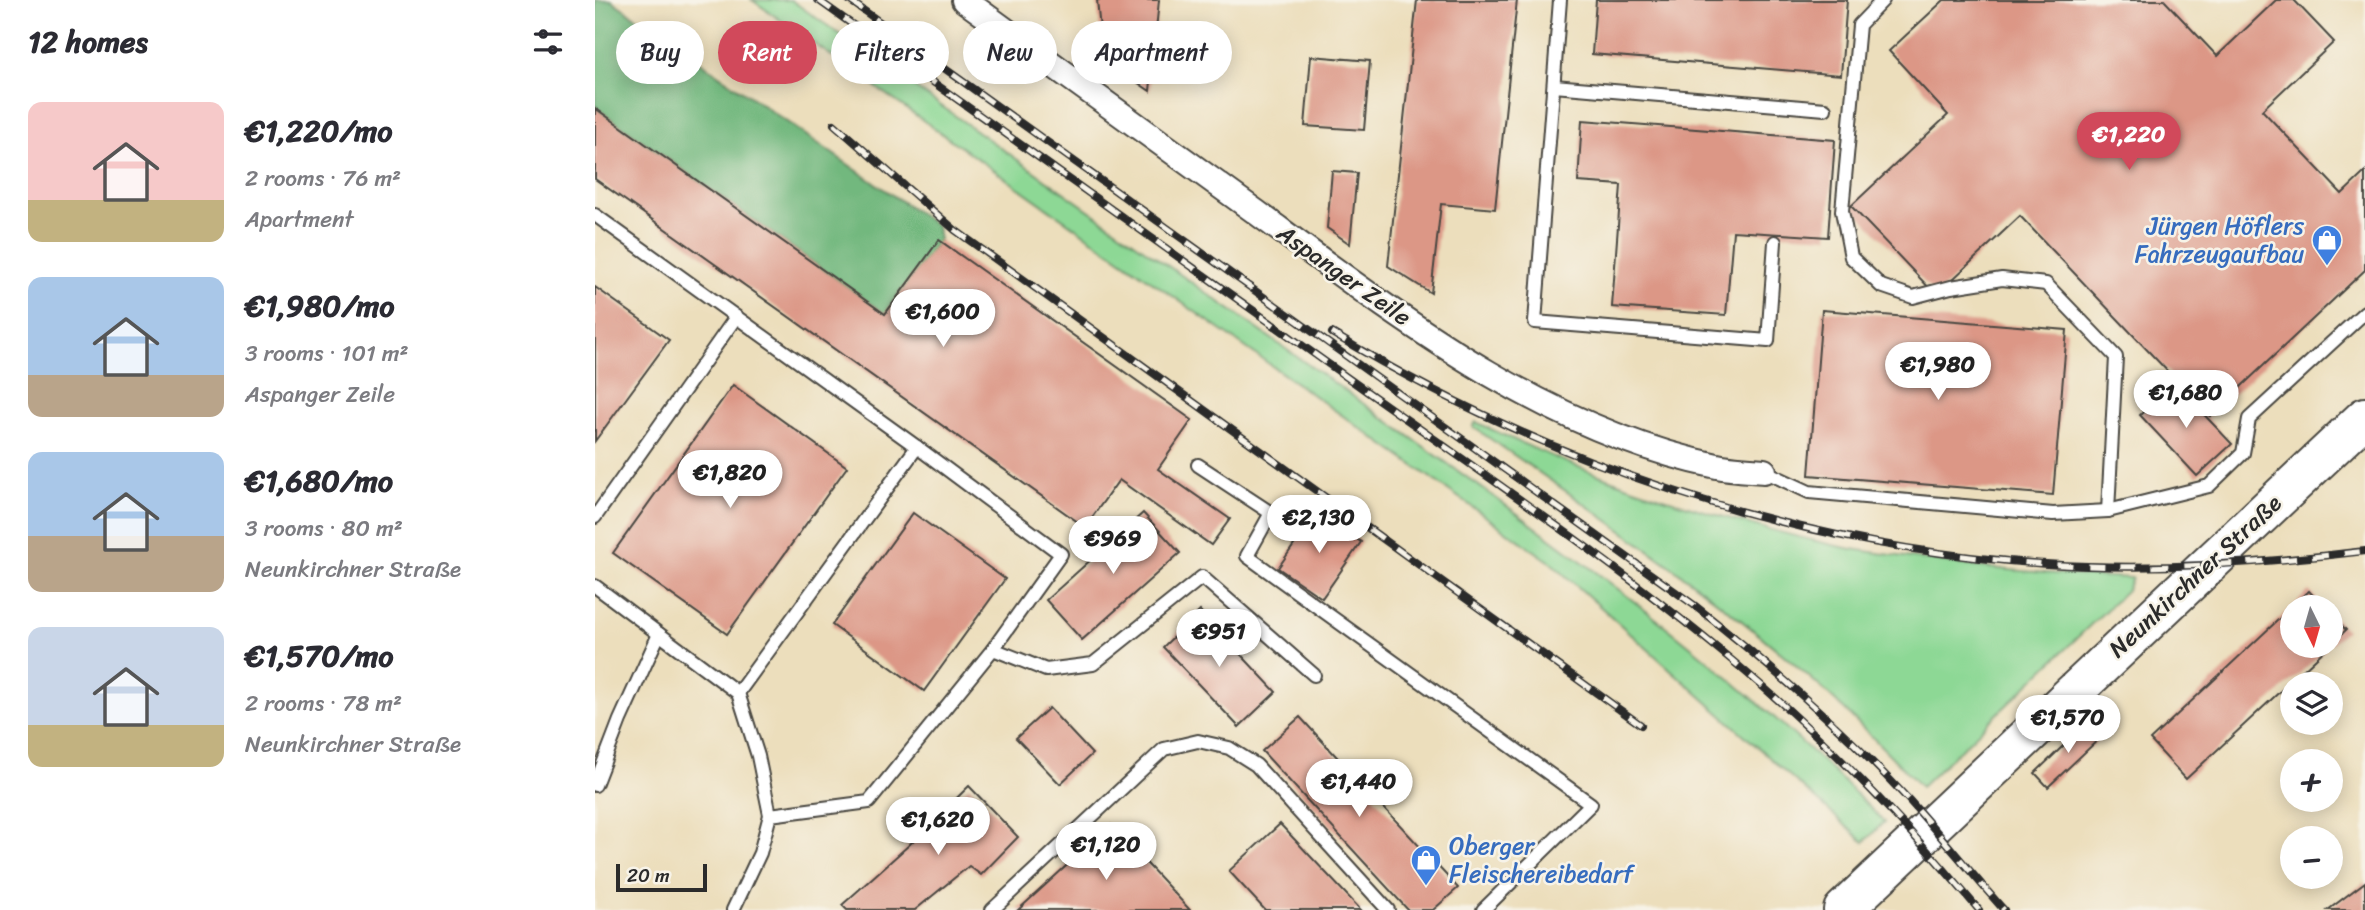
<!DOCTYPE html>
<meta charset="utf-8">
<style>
body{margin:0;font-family:Sriracha,sans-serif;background:#f7f7f7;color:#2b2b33;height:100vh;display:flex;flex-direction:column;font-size:26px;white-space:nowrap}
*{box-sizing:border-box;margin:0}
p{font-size:23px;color:#7c7c81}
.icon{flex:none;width:38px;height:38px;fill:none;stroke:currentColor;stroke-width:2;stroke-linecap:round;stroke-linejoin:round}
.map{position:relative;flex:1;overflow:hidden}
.side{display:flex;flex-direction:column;background:#fff;width:595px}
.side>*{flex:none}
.guide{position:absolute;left:21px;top:21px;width:665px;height:63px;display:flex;gap:14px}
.needle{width:46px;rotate:175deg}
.buttons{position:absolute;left:1685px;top:595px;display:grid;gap:14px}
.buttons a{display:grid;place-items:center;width:63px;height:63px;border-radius:50%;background:#fff;box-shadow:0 4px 18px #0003;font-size:35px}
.scale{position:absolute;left:21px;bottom:18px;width:91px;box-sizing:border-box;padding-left:7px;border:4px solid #2b2b2b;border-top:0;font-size:19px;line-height:24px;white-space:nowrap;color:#2b2b2b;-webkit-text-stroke:5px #f7f3e8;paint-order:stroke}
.price{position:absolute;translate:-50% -60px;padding:0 16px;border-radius:24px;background:#fff;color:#222;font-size:23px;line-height:46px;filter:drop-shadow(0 2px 4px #0008)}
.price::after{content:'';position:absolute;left:50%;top:42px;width:21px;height:16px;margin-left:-10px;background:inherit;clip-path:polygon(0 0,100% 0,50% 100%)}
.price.on{background:#d1495b;color:#fff}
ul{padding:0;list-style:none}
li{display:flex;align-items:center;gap:21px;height:175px;padding:0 28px}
li span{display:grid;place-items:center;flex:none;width:196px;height:140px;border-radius:14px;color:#555}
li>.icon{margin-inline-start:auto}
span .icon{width:84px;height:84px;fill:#fffc;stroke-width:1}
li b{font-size:30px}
h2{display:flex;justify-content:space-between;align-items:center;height:84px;padding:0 28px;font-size:30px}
.tag{padding:0 24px;border-radius:32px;background:#fff;box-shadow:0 4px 18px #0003;font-size:24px;line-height:63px}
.tag.on{background:#d1495b;color:#fff}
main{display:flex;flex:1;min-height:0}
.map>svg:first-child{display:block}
.green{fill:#8dd895;stroke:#5c8260;stroke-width:2}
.forest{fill:#72b87e;stroke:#4e7254;stroke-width:2}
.building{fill:#dc9786}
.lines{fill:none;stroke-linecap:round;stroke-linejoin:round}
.lane-casing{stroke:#484641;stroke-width:16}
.street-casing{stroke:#484641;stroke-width:28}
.primary-casing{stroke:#484641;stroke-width:42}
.lane{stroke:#fff;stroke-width:12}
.street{stroke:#fff;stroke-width:24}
.primary{stroke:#fff;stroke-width:38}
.rail-casing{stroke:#2b2b2b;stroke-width:8}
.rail{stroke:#f7f3e8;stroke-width:5;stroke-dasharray:16;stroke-linecap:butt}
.labels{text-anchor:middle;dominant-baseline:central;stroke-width:5;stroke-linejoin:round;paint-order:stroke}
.shop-label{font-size:24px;fill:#366cbe;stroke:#f7f3e8;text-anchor:end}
.street-label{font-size:24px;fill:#2b2b2b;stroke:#f7f3e8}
</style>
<main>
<section class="side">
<h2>12 homes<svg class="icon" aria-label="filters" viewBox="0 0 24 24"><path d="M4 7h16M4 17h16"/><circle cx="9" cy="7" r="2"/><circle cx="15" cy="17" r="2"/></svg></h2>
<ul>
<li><span style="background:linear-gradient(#f6c9c9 70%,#c2b280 0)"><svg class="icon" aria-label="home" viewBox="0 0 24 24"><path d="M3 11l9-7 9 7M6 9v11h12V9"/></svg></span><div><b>€1,220/mo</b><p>2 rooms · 76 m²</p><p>Apartment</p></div></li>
<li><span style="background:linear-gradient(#a9c7e8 70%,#b9a48a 0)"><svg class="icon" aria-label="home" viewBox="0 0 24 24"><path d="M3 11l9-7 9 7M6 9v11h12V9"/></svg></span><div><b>€1,980/mo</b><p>3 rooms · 101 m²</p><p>Aspanger Zeile</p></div></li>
<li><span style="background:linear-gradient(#a9c7e8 60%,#b9a48a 0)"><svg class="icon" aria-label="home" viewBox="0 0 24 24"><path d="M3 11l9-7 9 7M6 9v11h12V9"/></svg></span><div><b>€1,680/mo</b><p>3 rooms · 80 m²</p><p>Neunkirchner Straße</p></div></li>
<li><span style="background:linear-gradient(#c9d6e8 70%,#c2b280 0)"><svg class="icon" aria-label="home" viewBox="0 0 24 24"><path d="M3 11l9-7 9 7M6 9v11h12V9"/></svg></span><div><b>€1,570/mo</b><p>2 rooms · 78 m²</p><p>Neunkirchner Straße</p></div></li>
</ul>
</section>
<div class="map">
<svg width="1770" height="910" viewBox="0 0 1770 910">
<rect width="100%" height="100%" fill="#f7f3e8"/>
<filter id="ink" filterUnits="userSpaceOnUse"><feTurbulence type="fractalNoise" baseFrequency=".0143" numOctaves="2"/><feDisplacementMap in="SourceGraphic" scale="14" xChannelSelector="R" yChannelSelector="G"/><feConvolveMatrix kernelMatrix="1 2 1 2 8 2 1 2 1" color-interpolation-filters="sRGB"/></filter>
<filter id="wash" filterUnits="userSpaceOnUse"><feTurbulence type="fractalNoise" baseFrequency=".00686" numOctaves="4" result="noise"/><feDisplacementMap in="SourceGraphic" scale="28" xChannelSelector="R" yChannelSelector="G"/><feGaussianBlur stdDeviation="1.57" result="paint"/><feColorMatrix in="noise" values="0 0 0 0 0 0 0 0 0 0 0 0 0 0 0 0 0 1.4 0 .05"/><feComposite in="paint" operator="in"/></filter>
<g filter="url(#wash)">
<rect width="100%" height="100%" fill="#ecdebc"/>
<!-- green -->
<g class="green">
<path d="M157,0h39c188,132 376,264 563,397 185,131 372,262 530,425l-20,20 -315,-281z"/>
<path d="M881,422c115,56 236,96 361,124 22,5 45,7 68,11 76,12 151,18 227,21l-5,12 -206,197c-37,-38 -74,-77 -114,-112 -105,-91 -220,-170 -334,-248z"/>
</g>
<!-- forest -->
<path class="forest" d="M0,0h16l326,226 2,14 -54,74 -290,-207z"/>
<g id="blocks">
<!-- building -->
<g class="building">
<path d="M502,0h62l-9,91 -47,-32z"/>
<path d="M822,0h100l-22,209 -54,-5 -10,89 -43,-27z"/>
<path d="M1001,0h251l-6,75 -249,-21z"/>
<path d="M1349,0h220l53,56 59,-56h18l40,42 -72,68 80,84 23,-22v98l-155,146 -190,-200 -84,79 -85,-89 97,-91 -59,-64z"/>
<path d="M716,56l59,5 -6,69 -59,-4z"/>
<path d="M0,108l290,206 54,-74 253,180 -34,49 72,50 -19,26 -92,-65 -34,47 -490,-348z"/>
<path d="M987,120l253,20 -7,97 -95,-6 -7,84 -114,-8 9,-122 -43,-3z"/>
<path d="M737,171l25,2 -7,71 -23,-16z"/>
<path d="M0,287l74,53 -74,101z"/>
<path d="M1227,310l245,20 -14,165 -244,-20z"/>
<path d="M1579,383l58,61 -35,32 -57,-61z"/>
<path d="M138,385l114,82 -120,167 -114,-81z"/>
<path d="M722,512l44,30 -39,56 -44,-30z"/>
<path d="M318,513l92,66 -81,112 -92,-66z"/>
<path d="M548,513l37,40 -98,87 -36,-40z"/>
<path d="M1714,591l15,16h-31v39h36l-143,133 -36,-39z"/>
<path d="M605,611l76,81 -37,35 -76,-80z"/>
<path d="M1736,614l15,16 -15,14z"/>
<path d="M454,708l43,46 -32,30 -44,-46z"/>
<path d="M705,717l158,171 -25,22h-25l-146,-159z"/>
<path d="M1492,723l14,14 -53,50 -13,-14z"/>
<path d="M374,786l49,51 -37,38 -12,-9 -54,44h-68l-5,-5 67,-60z"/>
<path d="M685,824l81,86h-96l-36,-39z"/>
<path d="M516,825l79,85h-172z"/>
<path d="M1770,882v28h-37z"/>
</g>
</g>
</g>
<g filter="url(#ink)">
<use href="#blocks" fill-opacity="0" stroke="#484641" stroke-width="2"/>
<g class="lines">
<!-- lane casing -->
<g class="lane-casing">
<g id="lane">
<path d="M965,0l-25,322 233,19 7,-99"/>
<path d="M1288,0l-24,25 -17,186 9,46 30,29 32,11 38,-10 51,-8 44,5 70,73 -8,154"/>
<path d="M959,86l271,23"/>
<path d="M0,215l322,232 144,107 -68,95 -124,153 -99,13"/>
<path d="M603,465l73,48 -24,43 344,248 -108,106"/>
<path d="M1169,471l45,21 244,22 55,-3 101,-25 34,-33 6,-34 116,-107"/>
<path d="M0,517l141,-200"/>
<path d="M0,586l143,107 179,-246"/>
<path d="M398,649l53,21 47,-6 109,-87 112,98"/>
<path d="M0,785l25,-65 39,-86"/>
<path d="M138,910l27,-57 10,-38 -12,-59 -20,-63"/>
<path d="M397,910l172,-161 34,-8 31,7 27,17 132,145"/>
</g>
</g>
<!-- street casing -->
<g class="street-casing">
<path id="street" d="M369,0c97,71 195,142 292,212 140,103 287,218 461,254 15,3 32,4 47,5"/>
</g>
<!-- primary casing -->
<g class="primary-casing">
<path id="primary" d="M1248,910l522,-493"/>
</g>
<!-- lane -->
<use href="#lane" class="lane"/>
<!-- street -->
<use href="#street" class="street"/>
<!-- primary -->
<use href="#primary" class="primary"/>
<!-- rail casing -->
<g class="rail-casing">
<g id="rail">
<path d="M223,0c184,131 367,262 551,393 123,87 249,172 365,269 90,75 170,159 245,248"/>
<path d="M254,0l845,605c76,60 149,124 215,195 32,36 63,74 95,110"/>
<path d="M239,124l121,106 686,495"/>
<path d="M737,333c216,131 461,214 714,231 107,7 213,0 319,-13"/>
</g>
</g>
<!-- rail -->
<use href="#rail" class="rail"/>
</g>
</g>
<!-- icons -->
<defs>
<g id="shop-pin" transform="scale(1.575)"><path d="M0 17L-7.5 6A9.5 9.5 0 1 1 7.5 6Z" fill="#3f7fe0" stroke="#f7f3e8"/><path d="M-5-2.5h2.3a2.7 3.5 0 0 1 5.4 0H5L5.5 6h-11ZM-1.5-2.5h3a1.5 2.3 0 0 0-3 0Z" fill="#fff"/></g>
</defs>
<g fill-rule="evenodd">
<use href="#shop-pin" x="1732" y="240"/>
<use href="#shop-pin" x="831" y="860"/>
</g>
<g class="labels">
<!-- shop labels -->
<g class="shop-label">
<text x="1709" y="226">Jürgen Höflers<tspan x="1709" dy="28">Fahrzeugaufbau</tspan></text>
<text x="854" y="846" text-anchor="start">Oberger<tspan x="854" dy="28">Fleischereibedarf</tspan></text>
</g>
<!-- street labels -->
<g class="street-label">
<text transform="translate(749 275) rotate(35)">Aspanger Zeile</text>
<text transform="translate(1600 576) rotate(-43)">Neunkirchner Straße</text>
</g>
</g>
</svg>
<div class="buttons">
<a><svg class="needle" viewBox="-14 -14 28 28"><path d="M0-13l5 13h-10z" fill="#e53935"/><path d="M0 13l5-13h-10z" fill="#7c7c81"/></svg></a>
<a><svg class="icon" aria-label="layers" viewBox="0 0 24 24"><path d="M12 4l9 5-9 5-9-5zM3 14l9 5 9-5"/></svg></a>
<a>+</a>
<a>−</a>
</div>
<div class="scale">20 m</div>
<b class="price on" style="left:1534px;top:172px">€1,220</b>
<b class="price" style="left:348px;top:349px">€1,600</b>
<b class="price" style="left:1343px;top:402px">€1,980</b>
<b class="price" style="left:1591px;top:430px">€1,680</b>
<b class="price" style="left:135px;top:510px">€1,820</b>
<b class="price" style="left:724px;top:555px">€2,130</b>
<b class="price" style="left:518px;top:576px">€969</b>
<b class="price" style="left:624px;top:669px">€951</b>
<b class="price" style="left:1473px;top:755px">€1,570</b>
<b class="price" style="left:764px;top:819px">€1,440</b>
<b class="price" style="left:343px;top:857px">€1,620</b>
<b class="price" style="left:511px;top:882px">€1,120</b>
<div class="guide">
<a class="tag">Buy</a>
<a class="tag on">Rent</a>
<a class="tag">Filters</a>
<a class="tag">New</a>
<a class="tag">Apartment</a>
</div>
</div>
</main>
